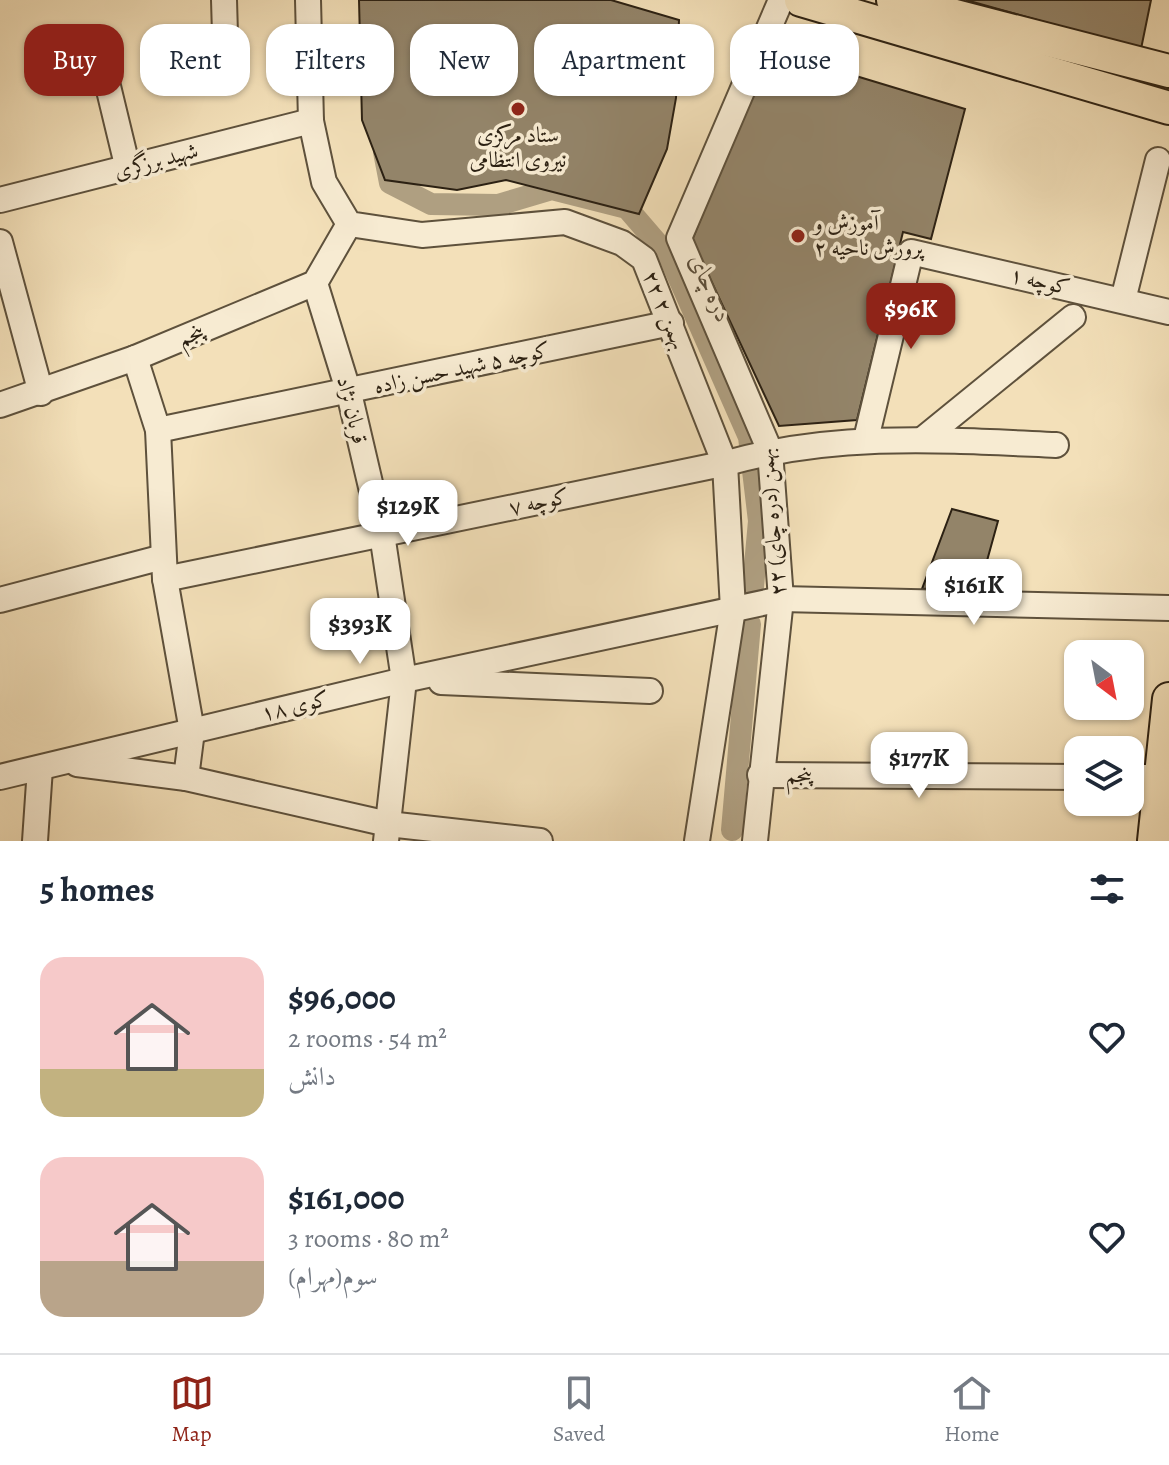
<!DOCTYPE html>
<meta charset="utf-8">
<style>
body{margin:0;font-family:Alegreya,Amiri,serif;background:#f2f2f3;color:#1f2937;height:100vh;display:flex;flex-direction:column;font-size:30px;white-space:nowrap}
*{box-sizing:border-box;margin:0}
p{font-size:26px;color:#747a83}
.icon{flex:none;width:44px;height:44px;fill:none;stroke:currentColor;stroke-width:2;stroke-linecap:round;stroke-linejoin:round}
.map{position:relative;height:841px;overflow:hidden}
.drawer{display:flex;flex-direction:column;background:#fff;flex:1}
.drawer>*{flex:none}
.top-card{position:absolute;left:24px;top:24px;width:1122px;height:72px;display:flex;gap:16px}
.needle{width:52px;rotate:148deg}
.tools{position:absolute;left:1064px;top:640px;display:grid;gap:16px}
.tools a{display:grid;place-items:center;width:80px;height:80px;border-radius:16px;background:#fff;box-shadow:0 2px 6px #0004;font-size:40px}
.price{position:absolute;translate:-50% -68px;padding:0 18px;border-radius:16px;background:#fff;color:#222;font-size:26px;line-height:52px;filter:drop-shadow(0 2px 4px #0008)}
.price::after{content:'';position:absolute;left:50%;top:48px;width:24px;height:18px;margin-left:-12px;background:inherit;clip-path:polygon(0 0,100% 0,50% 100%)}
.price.on{background:#8f2418;color:#fff}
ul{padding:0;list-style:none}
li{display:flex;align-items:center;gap:24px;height:200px;padding:0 40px}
li span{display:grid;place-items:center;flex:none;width:224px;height:160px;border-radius:24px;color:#555}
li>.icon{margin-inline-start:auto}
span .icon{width:96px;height:96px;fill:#fffc;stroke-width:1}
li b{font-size:34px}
h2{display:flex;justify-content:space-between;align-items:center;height:96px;padding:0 40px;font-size:34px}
.tag{padding:0 28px;border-radius:24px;background:#fff;box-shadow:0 2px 6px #0004;font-size:28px;line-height:72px}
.tag.on{background:#8f2418;color:#fff}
.tab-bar{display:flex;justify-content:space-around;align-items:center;height:112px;border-top:2px solid #e0e1e3;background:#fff;font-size:22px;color:#747a83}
.tab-bar a{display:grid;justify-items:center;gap:4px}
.tab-bar .on{color:#8f2418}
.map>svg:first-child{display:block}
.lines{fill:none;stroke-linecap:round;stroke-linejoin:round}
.canal{stroke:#af9f81;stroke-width:22}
.building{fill:#938469;stroke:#2c2113;stroke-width:2}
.minor-casing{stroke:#5e513c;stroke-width:28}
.major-casing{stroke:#2c2113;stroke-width:36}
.minor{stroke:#f7ebd2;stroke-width:24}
.major{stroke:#f3e0b9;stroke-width:32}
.poi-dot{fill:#8f2418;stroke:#f7ebd2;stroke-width:3}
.labels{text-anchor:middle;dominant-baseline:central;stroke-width:7;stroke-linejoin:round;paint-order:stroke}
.poi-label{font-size:22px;fill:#2c2113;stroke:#f7ebd2}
.street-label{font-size:22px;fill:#2c2113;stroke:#f7ebd2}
.water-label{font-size:24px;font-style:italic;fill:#5a4d3a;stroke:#f7ebd2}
</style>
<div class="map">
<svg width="1169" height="841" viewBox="0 0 1169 841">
<rect width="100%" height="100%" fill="#f3e0b9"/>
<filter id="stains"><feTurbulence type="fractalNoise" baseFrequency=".0025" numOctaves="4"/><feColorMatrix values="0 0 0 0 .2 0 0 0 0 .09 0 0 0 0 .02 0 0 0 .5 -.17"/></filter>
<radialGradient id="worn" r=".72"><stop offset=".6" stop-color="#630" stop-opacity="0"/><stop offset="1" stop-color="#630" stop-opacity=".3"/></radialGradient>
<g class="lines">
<!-- canal -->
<g class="canal">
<path d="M384,152l6,31 41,21 67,1 54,-16 75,19 43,50 79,179 10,84 -6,66"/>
<path d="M732,830l18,-206"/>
</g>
</g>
<!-- building -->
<g class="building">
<path d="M359,0h252l68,20 -3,78 -9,51 -28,65 -133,-34 -49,10 -72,-10 -23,-60z"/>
<path d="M966,0h185l-10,49z"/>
<path d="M770,50l195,59 -34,130 -28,-7 -46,188 -78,6 -87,-186z"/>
<path d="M952,509l46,12 -18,65 -58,3z"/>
</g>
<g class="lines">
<!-- minor casing -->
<g class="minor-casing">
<g id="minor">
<path d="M224,0l1,34"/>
<path d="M308,0l3,121 13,61 25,42 73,11 143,-13 57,21 22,16 81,205 8,145 -36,232"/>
<path d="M100,53l28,116"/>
<path d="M0,200l311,-79"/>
<path d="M0,242l41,151"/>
<path d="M315,283l34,110 33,141 22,146 -18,161"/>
<path d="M1123,300l35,-140"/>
<path d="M135,358l23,72 7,149 27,152 -6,47"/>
<path d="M0,405l135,-47 180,-75 34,-59"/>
<path d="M158,430l513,-107"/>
<path d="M866,439l45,-187 258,60"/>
<path d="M923,439l150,-122"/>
<path d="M165,579l562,-116c109,-31 218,-23 329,-18"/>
<path d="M0,600l163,-43"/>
<path d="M441,682l209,9"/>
<path d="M77,764l109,14 202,46 152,17"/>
<path d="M760,775l318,2"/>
<path d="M0,777l404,-97 377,-81 388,9"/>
<path d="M1130,777h30"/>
<path d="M35,841l5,-73"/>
<path d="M755,841l26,-242 -11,-148 -91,-213 102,-238"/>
</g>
</g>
<!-- major casing -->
<g class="major-casing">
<g id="major">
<path d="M801,0l368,108"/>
<path d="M893,0l276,71"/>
<path d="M1154,841l15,-142"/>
</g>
</g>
<!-- minor -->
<use href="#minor" class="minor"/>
<!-- major -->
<use href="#major" class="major"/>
</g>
<!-- markers -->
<g class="poi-dot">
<circle cx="518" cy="109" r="8"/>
<circle cx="798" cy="236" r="8"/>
</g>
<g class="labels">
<!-- poi labels -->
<g class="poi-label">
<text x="518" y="135">ستاد مرکزی<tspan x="518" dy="25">نیروی انتظامی</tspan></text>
<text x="814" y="223" text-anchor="start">آموزش و<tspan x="814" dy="25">پرورش ناحیه ۲</tspan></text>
</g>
<!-- street labels -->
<g class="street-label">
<text transform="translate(156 161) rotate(-15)">شهید برزگری</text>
<text transform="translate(1040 281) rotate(13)">کوچه ۱</text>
<text transform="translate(665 310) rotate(68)">۲۲ بهمن ۲</text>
<text transform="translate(191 335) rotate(-23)">پنجم</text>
<text transform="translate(462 368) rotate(-12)">کوچه ۵ شهید حسن زاده</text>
<text transform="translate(352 410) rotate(76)">قربان نژاد</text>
<text transform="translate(539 502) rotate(-12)">کوچه ۷</text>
<text transform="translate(772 522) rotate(-95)">۲۲ بهمن (دره چای)</text>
<text transform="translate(295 706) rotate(-13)">کوی ۱۸</text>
<text x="799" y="775">پنجم</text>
</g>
<!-- water labels -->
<g class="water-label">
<text transform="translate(711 288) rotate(66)">دره چای</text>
</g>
</g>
<rect width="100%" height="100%" filter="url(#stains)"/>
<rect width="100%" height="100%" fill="url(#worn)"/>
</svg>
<div class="tools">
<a><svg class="needle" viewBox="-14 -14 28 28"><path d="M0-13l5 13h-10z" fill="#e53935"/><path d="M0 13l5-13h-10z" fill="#747a83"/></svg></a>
<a><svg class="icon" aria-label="layers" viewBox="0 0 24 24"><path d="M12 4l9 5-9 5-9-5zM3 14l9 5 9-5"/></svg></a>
</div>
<b class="price on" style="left:911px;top:351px">$96K</b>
<b class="price" style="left:408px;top:548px">$129K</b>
<b class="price" style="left:974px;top:627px">$161K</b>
<b class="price" style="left:360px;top:666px">$393K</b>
<b class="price" style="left:919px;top:800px">$177K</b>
<div class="top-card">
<a class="tag on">Buy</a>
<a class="tag">Rent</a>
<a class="tag">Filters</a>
<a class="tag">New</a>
<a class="tag">Apartment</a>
<a class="tag">House</a>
</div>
</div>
<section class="drawer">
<h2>5 homes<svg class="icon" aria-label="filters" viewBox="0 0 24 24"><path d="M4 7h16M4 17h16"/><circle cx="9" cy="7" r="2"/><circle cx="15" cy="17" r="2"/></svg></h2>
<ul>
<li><span style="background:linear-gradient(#f6c9c9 70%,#c2b280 0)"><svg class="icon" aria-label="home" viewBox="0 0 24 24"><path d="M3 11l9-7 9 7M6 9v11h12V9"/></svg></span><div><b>$96,000</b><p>2 rooms · 54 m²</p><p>دانش</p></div><svg class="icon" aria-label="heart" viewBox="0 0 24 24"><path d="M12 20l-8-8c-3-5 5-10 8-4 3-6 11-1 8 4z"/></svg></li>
<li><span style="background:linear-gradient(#f6c9c9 65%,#b9a48a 0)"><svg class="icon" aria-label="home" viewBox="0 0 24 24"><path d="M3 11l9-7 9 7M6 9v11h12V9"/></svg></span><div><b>$161,000</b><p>3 rooms · 80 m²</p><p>سوم(مهرام)</p></div><svg class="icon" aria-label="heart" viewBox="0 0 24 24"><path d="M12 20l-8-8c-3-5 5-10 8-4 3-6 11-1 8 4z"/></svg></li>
</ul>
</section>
<nav class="tab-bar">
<a class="on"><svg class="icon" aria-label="map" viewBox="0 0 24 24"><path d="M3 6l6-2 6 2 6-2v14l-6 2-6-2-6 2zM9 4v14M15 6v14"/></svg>Map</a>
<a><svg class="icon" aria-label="saved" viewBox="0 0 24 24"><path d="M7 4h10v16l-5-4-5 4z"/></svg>Saved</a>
<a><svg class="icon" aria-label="home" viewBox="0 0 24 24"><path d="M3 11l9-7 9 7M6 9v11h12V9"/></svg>Home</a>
</nav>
